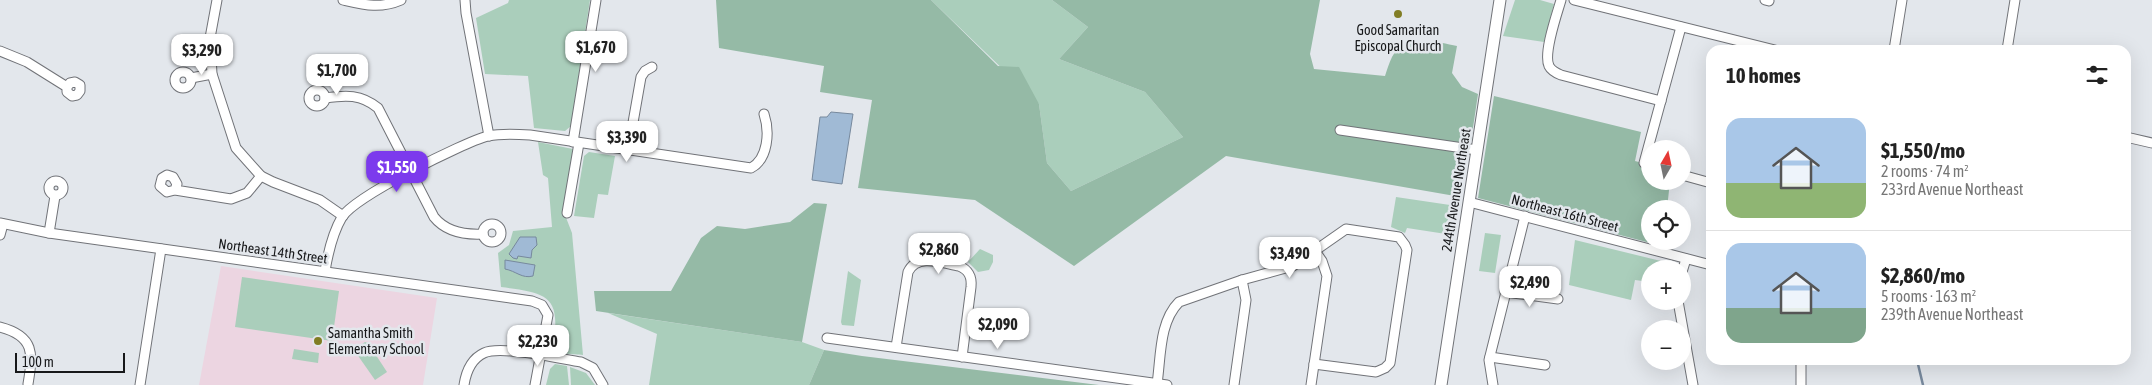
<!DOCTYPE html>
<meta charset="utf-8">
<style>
body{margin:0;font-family:"Asap Condensed",sans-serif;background:#f6f6f6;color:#222;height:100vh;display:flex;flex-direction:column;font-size:19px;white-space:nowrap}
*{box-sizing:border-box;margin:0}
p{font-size:16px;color:#767676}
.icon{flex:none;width:28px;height:28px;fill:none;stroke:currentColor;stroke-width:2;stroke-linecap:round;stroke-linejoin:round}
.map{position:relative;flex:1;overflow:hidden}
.drawer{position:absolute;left:1706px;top:45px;width:425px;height:320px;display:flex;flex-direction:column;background:#fff;border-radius:15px;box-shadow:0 5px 20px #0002}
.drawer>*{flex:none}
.needle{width:32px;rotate:9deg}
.fabs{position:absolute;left:1641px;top:140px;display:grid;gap:10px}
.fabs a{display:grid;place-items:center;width:50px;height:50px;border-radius:50%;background:#fff;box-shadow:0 5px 20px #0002;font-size:25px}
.scale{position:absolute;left:15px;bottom:12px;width:110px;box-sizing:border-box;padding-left:5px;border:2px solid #17181a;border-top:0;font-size:14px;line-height:18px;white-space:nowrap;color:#17181a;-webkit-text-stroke:4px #e3e7ec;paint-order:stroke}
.price{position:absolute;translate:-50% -42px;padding:0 11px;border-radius:10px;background:#fff;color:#222;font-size:16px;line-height:32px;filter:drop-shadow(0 1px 2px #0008)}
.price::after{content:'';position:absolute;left:50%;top:30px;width:15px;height:11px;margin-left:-8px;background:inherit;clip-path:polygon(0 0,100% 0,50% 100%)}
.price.selected{background:#7c3aed;color:#fff}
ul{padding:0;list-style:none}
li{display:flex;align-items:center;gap:15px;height:125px;padding:0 20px}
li+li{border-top:1px solid #e0e0e0}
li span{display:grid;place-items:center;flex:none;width:140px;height:100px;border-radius:15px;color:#555}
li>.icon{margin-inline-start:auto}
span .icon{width:60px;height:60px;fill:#fffc;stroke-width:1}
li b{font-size:21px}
h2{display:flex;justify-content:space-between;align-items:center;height:60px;padding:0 20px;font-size:21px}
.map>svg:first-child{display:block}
.education{fill:#ecd5e1}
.green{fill:#aacebb}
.forest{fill:#95baa6}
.water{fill:#a0bad5;stroke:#77899d}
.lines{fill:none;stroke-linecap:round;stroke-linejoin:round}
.stream{stroke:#77899d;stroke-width:2.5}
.street-casing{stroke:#717378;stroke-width:11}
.secondary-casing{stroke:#717378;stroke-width:13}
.street{stroke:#fff;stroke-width:9}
.secondary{stroke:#fff;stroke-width:11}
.poi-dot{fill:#817d24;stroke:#e3e7ec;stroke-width:2}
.labels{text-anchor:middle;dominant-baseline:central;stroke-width:5;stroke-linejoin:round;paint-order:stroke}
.poi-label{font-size:14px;fill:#17181a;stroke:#e3e7ec}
.street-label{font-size:14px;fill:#17181a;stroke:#e3e7ec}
</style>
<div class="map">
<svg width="2152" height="385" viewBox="0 0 2152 385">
<rect width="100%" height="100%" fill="#e3e7ec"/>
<!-- education -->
<path class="education" d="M221,266l216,32 -14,87h-224z"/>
<!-- green -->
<g class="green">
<path d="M509,0h81l-19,126 -6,5 -31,-3 -6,-52 -43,-2 -9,-56 32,-15z"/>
<path d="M931,0h121l36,27 -29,32 86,33 38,45 -112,54 -24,-28 -8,-59z"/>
<path d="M1515,0h25l14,4 -10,38 -41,-6z"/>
<path d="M538,142l35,7 -10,64 2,2 7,18 11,122c-9,-1 -26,0 -30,-10 9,-51 -8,-52 -52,-58l-3,-34 11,-8 4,-14 39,-4 -4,-49 -5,-3z"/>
<path d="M589,152l26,4 -7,39 -10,-1 -4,24 -20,-2 10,-60z"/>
<path d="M1396,197l54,8 -4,29 -39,-6 -2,5 -14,-6z"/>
<path d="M1485,233l16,2 -6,38 -16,-2z"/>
<path d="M1575,240l94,23 4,6h-23v13l-15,-2 -4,20 -62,-15z"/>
<path d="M980,249l13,6v7l-4,8 -11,2 -10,-10z"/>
<path d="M848,271l13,9 -7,46 -12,-1 -1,-3z"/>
<path d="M242,277l97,14 -7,50 -97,-14z"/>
<path d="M608,313l194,29 22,8 -15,35h-160l8,-51z"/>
<path d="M365,342l3,1 19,29 -12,8 -21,-30z"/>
<path d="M294,349l25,4 -1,10 -26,-4z"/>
<path d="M555,364l12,2 2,19h-23l4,-16z"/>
<path d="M570,367l16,6 9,12h-24z"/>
</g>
<!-- forest -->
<g class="forest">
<path d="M716,0h215l67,66 21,1 20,37 8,59 24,28 112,-54 -38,-45 -86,-33 29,-32 -36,-27h268l-10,54 4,15 71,7c2,-6 4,-13 7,-19 12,-23 45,-15 65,-11l-5,27 10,14 16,7 -7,47 -16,55 -229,-40 -152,110 -99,-66 -117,-12 14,-88 -52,-8 4,-26 -105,-18z"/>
<path d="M1494,96l147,36 -6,29 15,4v16h20l-3,28h-17v32h12v5l-184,-48z"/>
<path d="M814,203l13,1 -25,138 -206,-31 -2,-20h77l30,-53 16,-12 28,3 45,-7z"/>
<path d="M824,350l38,6 237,29h-290z"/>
</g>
<!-- water -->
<g class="water">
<path d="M831,112l22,2 -11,70 -30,-4 8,-63h7z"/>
<path d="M520,237h16l1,8 -5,5 -1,8 -13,-2 -1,3 -4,-1 -4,-4z"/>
<path d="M505,260l30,5 -2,11c-11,3 -17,-5 -28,-7z"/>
</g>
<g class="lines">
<!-- stream -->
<path class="stream" d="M1917,360l6,25"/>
<!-- street casing -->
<g class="street-casing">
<g id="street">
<path d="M217,0l-7,38 2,36 24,74 25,28 12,6 47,18 23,16"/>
<path d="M343,0c22,5 37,9 58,0"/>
<path d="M465,0l1,13 23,123"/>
<path d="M1561,0c-4,14 -18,53 -12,66 2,4 7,7 12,9l100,26"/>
<path d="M1574,0l201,50"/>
<path d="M1765,0l4,1"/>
<path d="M1894,50l8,-50"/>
<path d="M2007,50l8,-50"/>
<path d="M0,51l27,11 40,25v5l5,4 5,-1 3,-4v-6l-5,-3 -5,1 -3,4"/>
<circle cx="183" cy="80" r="8"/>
<path d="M191,78l21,-4"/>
<circle cx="317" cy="98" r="8"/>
<path d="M325,98c21,-3 36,-4 53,10l56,109c12,15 30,18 49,17"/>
<path d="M1340,130l137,20"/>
<path d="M2126,137l26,6"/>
<path d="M573,142l23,-142"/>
<path d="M628,151l13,-74 4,-6 7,-4"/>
<path d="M1644,163l37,-136"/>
<path d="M1682,175l29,8"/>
<circle cx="56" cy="188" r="7"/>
<path d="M175,190l2,-6 -4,-7 -6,-2 -5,3 -2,8 7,6 8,-2 56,9 16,-6 14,-17"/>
<path d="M1469,202l242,63"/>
<path d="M567,213l12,-70"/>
<path d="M0,223l49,10 483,68 10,4 6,10 -13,70"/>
<circle cx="492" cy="233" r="9"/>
<path d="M49,233l6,-37"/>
<path d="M0,235l3,-11"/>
<path d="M325,271c3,-18 7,-37 17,-54 14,-21 120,-74 146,-81 14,-3 28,-2 42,-1l221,33c17,-9 19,-36 13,-54"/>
<path d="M1682,272l4,-13"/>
<path d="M1505,292l53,7"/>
<path d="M1678,301l15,84"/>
<path d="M0,327c35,9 33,27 28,57"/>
<path d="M827,338l340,47"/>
<path d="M896,347l12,-75c9,-19 34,-9 51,-6 10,4 13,11 12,21l-9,70"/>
<path d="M1490,357l55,8"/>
<path d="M1801,360v25"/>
<path d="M1157,384c4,-27 2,-62 22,-82l63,-22 51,-14 53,-37 53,8 6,8 2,5 -17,113 -5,5 -9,4 -62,-8"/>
<path d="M140,385l21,-136"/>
<path d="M464,385c2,-13 7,-26 20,-32 17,-8 77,6 97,9l12,6 10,17"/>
<path d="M1234,385l12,-85 -4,-20"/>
<path d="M1311,385l16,-109 -5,-15 -7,-10"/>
<path d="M1493,385l-4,-25 36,-144"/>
</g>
</g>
<!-- secondary casing -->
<g class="secondary-casing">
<path id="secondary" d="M1441,385l59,-385"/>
</g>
<!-- street -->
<use href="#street" class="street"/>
<!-- secondary -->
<use href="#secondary" class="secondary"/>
</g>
<!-- markers -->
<g class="poi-dot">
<circle cx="1398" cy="14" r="5"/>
<circle cx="318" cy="341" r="5"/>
</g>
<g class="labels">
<!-- poi labels -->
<g class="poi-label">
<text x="1398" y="30">Good Samaritan<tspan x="1398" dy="16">Episcopal Church</tspan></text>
<text x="328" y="333" text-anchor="start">Samantha Smith<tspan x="328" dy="16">Elementary School</tspan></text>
</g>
<!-- street labels -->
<g class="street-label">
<text transform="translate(1456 190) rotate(-81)">244th Avenue Northeast</text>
<text transform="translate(1565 213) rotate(15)">Northeast 16th Street</text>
<text transform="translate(273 251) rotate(8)">Northeast 14th Street</text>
</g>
</g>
</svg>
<div class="fabs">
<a><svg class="needle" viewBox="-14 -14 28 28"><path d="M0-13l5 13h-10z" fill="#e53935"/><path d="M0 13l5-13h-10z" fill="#767676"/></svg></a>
<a><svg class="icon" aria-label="locate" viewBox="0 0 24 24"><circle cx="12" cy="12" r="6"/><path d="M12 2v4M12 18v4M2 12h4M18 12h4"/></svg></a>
<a>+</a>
<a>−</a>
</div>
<div class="scale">100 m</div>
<b class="price" style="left:596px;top:73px">$1,670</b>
<b class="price" style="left:202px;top:76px">$3,290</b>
<b class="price" style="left:337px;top:96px">$1,700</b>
<b class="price" style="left:627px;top:163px">$3,390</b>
<b class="price selected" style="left:397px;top:193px">$1,550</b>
<b class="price" style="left:939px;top:275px">$2,860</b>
<b class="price" style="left:1290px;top:279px">$3,490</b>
<b class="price" style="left:1530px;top:308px">$2,490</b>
<b class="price" style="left:998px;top:350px">$2,090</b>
<b class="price" style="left:538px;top:367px">$2,230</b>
<section class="drawer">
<h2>10 homes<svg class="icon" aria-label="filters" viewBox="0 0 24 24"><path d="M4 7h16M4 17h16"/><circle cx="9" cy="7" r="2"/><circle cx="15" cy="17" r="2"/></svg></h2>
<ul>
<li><span style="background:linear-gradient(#a9c7e8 65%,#8fb573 0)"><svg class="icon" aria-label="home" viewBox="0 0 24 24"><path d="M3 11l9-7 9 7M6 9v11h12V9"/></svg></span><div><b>$1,550/mo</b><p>2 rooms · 74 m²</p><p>233rd Avenue Northeast</p></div></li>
<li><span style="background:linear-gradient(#a9c7e8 65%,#7fa58c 0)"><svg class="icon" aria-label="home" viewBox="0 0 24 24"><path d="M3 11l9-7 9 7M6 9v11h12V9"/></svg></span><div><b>$2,860/mo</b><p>5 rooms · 163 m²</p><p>239th Avenue Northeast</p></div></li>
</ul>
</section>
</div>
